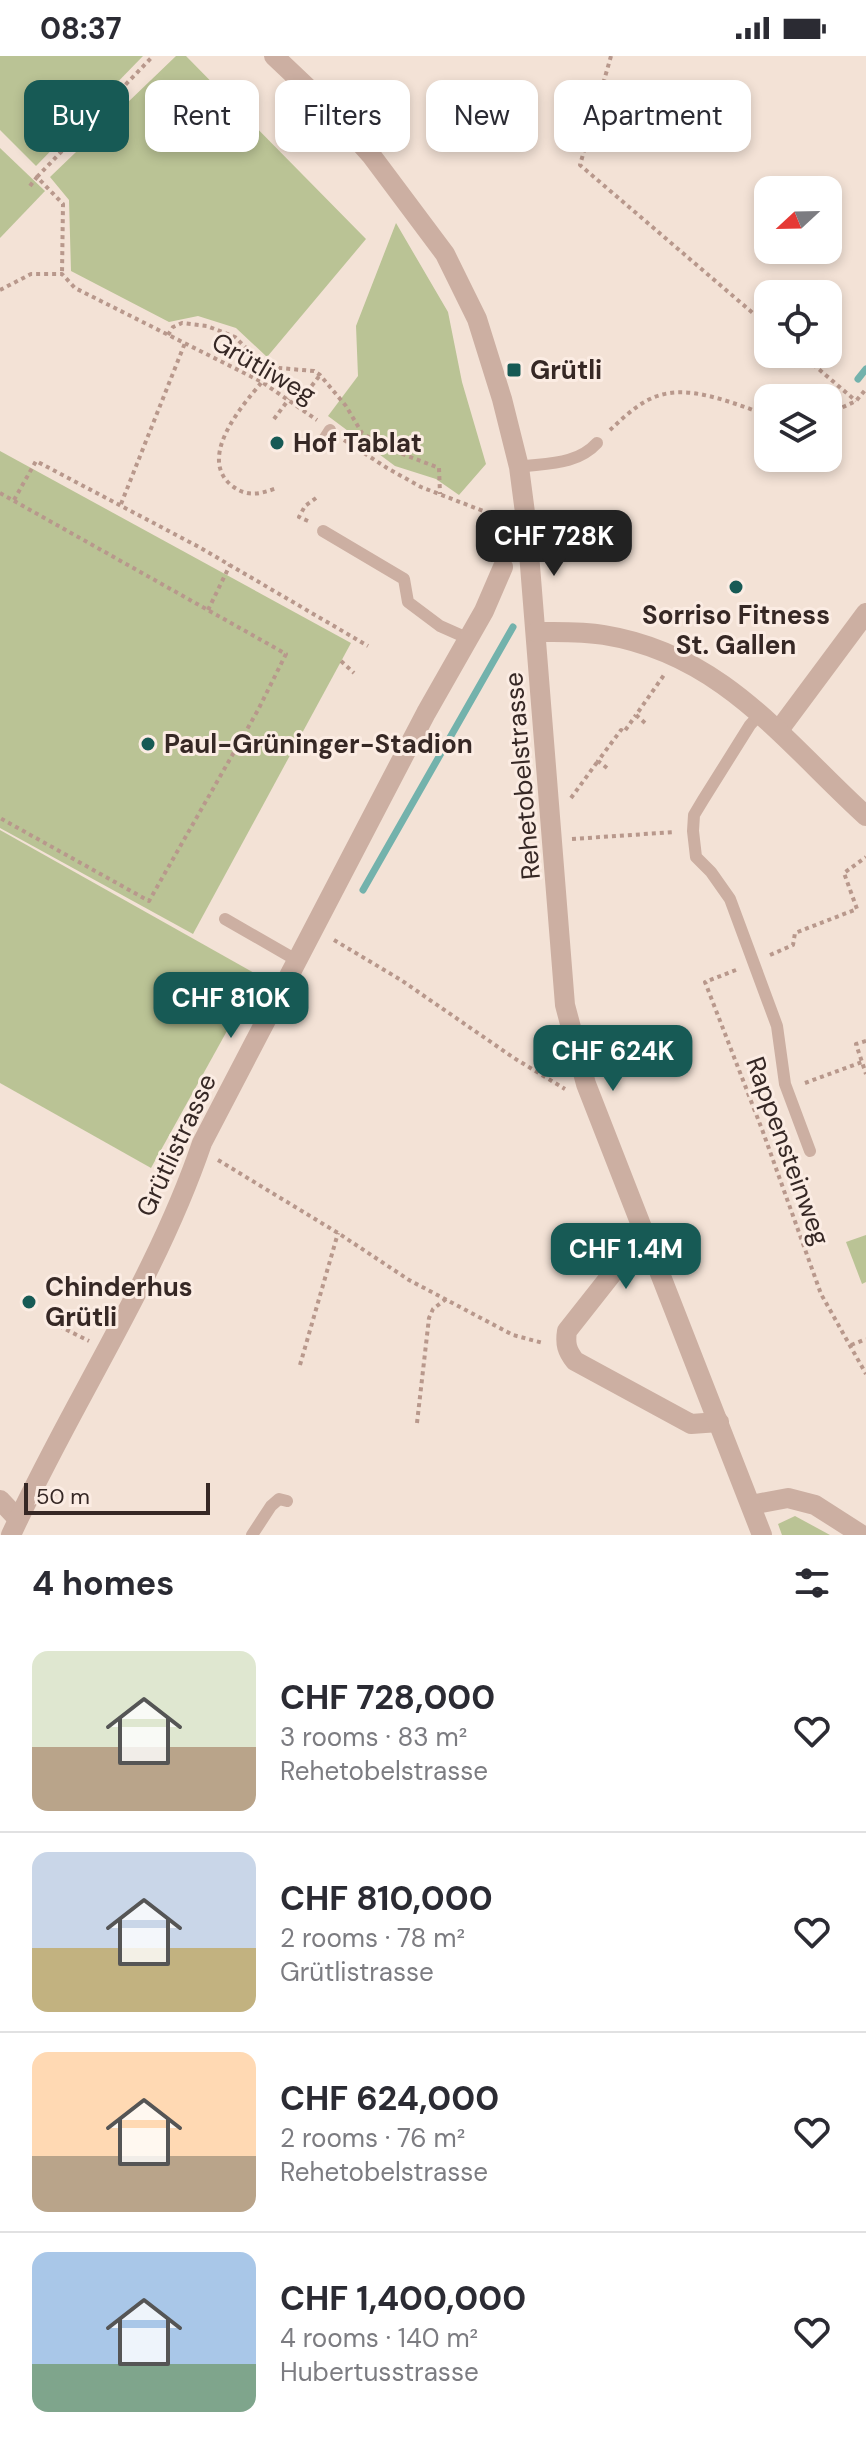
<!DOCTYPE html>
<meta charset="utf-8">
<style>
body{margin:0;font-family:"DM Sans",sans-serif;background:#f2f2f3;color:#2b2b33;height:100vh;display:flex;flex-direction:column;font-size:30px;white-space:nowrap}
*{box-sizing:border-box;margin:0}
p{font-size:26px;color:#7c7c81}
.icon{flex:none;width:44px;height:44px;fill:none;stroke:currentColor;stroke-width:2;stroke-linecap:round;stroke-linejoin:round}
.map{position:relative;height:1479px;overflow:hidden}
.details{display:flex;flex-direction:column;background:#fff;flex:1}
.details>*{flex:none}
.guide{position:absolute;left:24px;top:24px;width:818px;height:72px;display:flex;gap:16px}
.needle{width:52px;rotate:248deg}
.fabs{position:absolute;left:754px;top:120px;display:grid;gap:16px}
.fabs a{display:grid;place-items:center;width:88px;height:88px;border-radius:16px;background:#fff;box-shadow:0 4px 12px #0003;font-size:40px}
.scale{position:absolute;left:24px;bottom:20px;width:186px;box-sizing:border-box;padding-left:8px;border:4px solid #362825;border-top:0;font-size:22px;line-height:28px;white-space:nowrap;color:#362825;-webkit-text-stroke:6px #fbece3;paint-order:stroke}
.price{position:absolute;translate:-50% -68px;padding:0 18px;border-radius:16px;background:#175a55;color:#fff;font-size:26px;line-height:52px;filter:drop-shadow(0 2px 4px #0008)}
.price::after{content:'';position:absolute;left:50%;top:48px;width:24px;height:18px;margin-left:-12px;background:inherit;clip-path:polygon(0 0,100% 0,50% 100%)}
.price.active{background:#222;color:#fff}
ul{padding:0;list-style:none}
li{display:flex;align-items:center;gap:24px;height:200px;padding:0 32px}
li+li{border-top:2px solid #e1e1e2}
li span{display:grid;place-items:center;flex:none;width:224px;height:160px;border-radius:16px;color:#555}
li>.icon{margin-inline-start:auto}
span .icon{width:96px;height:96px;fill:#fffc;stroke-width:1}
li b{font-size:34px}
h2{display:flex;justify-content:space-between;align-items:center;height:96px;padding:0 32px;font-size:34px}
.chip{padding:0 28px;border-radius:16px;background:#fff;box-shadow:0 4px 12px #0003;font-size:28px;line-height:72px}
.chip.active{background:#175a55;color:#fff}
.status{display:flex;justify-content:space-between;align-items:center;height:56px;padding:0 40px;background:#fff;direction:ltr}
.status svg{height:22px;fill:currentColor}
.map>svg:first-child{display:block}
.green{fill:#bac395}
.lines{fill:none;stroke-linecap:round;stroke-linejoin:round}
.stream{stroke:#73b2ac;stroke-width:7}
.path{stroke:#b8988c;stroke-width:4;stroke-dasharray:4 4;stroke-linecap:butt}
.service{stroke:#ccafa2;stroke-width:12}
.minor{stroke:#ccafa2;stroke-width:20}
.tertiary{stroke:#ccafa2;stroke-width:20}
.poi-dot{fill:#175a55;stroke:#fbece3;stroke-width:3}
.labels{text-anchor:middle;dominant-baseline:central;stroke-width:6;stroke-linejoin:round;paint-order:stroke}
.street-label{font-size:26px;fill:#362825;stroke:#fbece3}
.poi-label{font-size:26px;font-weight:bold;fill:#362825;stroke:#fbece3;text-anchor:start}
</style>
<div class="status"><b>08:37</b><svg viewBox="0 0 49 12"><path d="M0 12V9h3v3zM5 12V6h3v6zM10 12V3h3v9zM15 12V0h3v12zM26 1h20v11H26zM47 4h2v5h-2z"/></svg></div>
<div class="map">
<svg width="866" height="1479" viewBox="0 0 866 1479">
<rect width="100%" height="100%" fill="#f3e2d6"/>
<!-- green -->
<g class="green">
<path d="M0,0h143l-107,110 -36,-36z"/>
<path d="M176,0h10l180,183 -99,118 -31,-29 -38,-12 -29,6 -98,-51 -2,-71 -19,-23z"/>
<path d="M0,92l45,43 -45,47z"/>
<path d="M396,167l52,89 14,70 24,82 -27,31 -23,-16 -41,-13 -67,-50 30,-40 -2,-50z"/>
<path d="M0,395l351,192 -158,291 -193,-106z"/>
<path d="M0,774l258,145 -107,193 -151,-85z"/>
<path d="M866,1179v47l-4,2 -16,-42z"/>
<path d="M795,1460l35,19h-48l-4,-11z"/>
</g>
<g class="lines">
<!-- stream -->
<g class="stream">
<path d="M858,323l8,-10"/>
<path d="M363,834l150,-263"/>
</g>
<!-- path -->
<g class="path">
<path d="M611,0l-31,109 188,161"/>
<path d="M37,121l116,-121"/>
<path d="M30,130l7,-9 26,27 -1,70"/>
<path d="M0,234l31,-16h31l13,14 187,94 55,38"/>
<path d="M168,279l5,-8 9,-4 25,3 28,11 13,13 31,18 35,3 6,4 26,31 16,27 25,15 52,20 1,26"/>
<path d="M801,298l55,47"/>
<path d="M261,327c-20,24 -63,74 -30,102 16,13 29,9 46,3"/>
<path d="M297,349l23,-30"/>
<path d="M828,358l28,-13 10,-12"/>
<path d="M274,363l15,-20"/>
<path d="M610,374c12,-11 25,-24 40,-31 36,-18 83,5 118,16"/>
<path d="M344,384l43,28 34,19 83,32"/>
<path d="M0,437l286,161 -28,56 -109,191 -149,-83"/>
<path d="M14,444l22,-39 163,86 169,99"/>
<path d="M121,448l64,-161"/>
<path d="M308,465l-9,-4 6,-11 11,-8"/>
<path d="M208,554l22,-45"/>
<path d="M341,605l13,12"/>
<path d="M645,667l-9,-8 28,-40"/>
<path d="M435,682l23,11"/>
<path d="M607,712l-9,-7 23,-31 3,2 12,-17"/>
<path d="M571,742l27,-37"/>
<path d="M572,783l103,-7"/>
<path d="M334,884l67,40 113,78 51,31"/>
<path d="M770,899l23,-10 2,-12 62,-24 -13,-36 22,-16"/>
<path d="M736,914l-31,12 58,150 58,162 45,80"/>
<path d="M866,985l-10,3 10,30"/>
<path d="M805,1027l57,-21"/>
<path d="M218,1104l120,73 71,47 104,55 30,8"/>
<path d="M59,1270l30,15"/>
<path d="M851,1289l15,-6"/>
<path d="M300,1309l38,-132"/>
<path d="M417,1367l12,-105 4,-9 13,-10"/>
<path d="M52,1438l11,6"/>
</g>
<!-- service -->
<g class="service">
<path d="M321,388l9,-14"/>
<path d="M519,411c28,-4 58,-2 78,-24"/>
<path d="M323,475l81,48 4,23 32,24 27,12"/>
<path d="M761,657l-11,12 -47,75 -9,15 -1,16 3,26 15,15 19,27 47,127 8,58 25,67"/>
<path d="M225,863l73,42"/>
<path d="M252,1479l19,-29 8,-7 8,2"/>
</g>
<!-- minor -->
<g class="minor">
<path d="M779,674l87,-117"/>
<path d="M641,1170l-7,20 -67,85c-2,13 0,20 8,30l116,63 28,-2"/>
<path d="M0,1444l18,19"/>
<path d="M751,1449l37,-7 27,7 47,30"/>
<path d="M11,1479c60,-132 144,-254 191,-392l224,-430 58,-102 19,-44"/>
</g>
<!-- tertiary -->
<g class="tertiary">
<path d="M274,0l56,53 41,46 74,99 32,65 25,80 17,68 8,61 38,477 21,79 176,451"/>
<path d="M536,576c23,0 45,-1 68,3 118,19 180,106 262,181"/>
</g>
</g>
<!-- markers -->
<g class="poi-dot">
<rect x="506" y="306" width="16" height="16" rx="4"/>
<circle cx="277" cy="387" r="8"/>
<circle cx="736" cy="531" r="8"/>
<circle cx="148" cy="688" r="8"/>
<circle cx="29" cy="1246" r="8"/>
</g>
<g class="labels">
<!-- street labels -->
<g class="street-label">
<text transform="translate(264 312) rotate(30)">Grütliweg</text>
<text transform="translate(522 720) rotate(-95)">Rehetobelstrasse</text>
<text transform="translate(176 1089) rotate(-65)">Grütlistrasse</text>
<text transform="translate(788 1095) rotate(70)">Rappensteinweg</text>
</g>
<!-- poi labels -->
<g class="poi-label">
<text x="530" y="314">Grütli</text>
<text x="293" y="387">Hof Tablat</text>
<text x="736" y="559" text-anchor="middle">Sorriso Fitness<tspan x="736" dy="30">St. Gallen</tspan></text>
<text x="164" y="688">Paul-Grüninger-Stadion</text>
<text x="45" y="1231">Chinderhus<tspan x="45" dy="30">Grütli</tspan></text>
</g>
</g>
</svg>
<div class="fabs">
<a><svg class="needle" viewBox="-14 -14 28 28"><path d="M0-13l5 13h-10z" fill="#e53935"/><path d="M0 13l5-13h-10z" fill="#7c7c81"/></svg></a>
<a><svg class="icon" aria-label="locate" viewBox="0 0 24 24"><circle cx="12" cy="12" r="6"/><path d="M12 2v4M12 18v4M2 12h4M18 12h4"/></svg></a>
<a><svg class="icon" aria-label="layers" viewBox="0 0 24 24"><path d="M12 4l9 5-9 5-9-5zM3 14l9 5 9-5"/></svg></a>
</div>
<div class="scale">50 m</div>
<b class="price active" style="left:554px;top:522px">CHF 728K</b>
<b class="price" style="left:231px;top:984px">CHF 810K</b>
<b class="price" style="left:613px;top:1037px">CHF 624K</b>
<b class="price" style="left:626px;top:1235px">CHF 1.4M</b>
<div class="guide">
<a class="chip active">Buy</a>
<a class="chip">Rent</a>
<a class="chip">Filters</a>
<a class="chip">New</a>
<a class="chip">Apartment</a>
</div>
</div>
<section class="details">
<h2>4 homes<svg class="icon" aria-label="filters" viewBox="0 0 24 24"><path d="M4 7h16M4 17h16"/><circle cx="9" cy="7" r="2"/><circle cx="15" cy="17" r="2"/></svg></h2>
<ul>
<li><span style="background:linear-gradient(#dfe7d0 60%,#b9a48a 0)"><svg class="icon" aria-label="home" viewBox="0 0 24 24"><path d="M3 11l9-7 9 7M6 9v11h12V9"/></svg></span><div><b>CHF 728,000</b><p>3 rooms · 83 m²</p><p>Rehetobelstrasse</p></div><svg class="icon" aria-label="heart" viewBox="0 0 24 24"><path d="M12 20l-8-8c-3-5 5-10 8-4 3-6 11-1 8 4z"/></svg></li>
<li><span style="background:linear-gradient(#c9d6e8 60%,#c2b280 0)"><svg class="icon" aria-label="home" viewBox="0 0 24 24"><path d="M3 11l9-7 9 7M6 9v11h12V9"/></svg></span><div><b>CHF 810,000</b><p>2 rooms · 78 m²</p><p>Grütlistrasse</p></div><svg class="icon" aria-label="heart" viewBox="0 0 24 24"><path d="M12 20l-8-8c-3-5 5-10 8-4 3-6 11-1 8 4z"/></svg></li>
<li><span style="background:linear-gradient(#ffd9b3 65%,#b9a48a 0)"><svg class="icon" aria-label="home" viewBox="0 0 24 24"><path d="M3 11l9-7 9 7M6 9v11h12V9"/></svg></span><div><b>CHF 624,000</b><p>2 rooms · 76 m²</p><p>Rehetobelstrasse</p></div><svg class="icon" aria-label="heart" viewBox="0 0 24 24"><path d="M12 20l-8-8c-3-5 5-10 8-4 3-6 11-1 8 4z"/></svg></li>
<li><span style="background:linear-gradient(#a9c7e8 70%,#7fa58c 0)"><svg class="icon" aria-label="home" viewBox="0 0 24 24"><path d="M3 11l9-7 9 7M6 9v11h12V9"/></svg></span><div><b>CHF 1,400,000</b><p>4 rooms · 140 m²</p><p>Hubertusstrasse</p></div><svg class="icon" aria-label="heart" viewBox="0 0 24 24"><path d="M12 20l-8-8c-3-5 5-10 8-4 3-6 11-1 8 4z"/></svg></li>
</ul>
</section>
